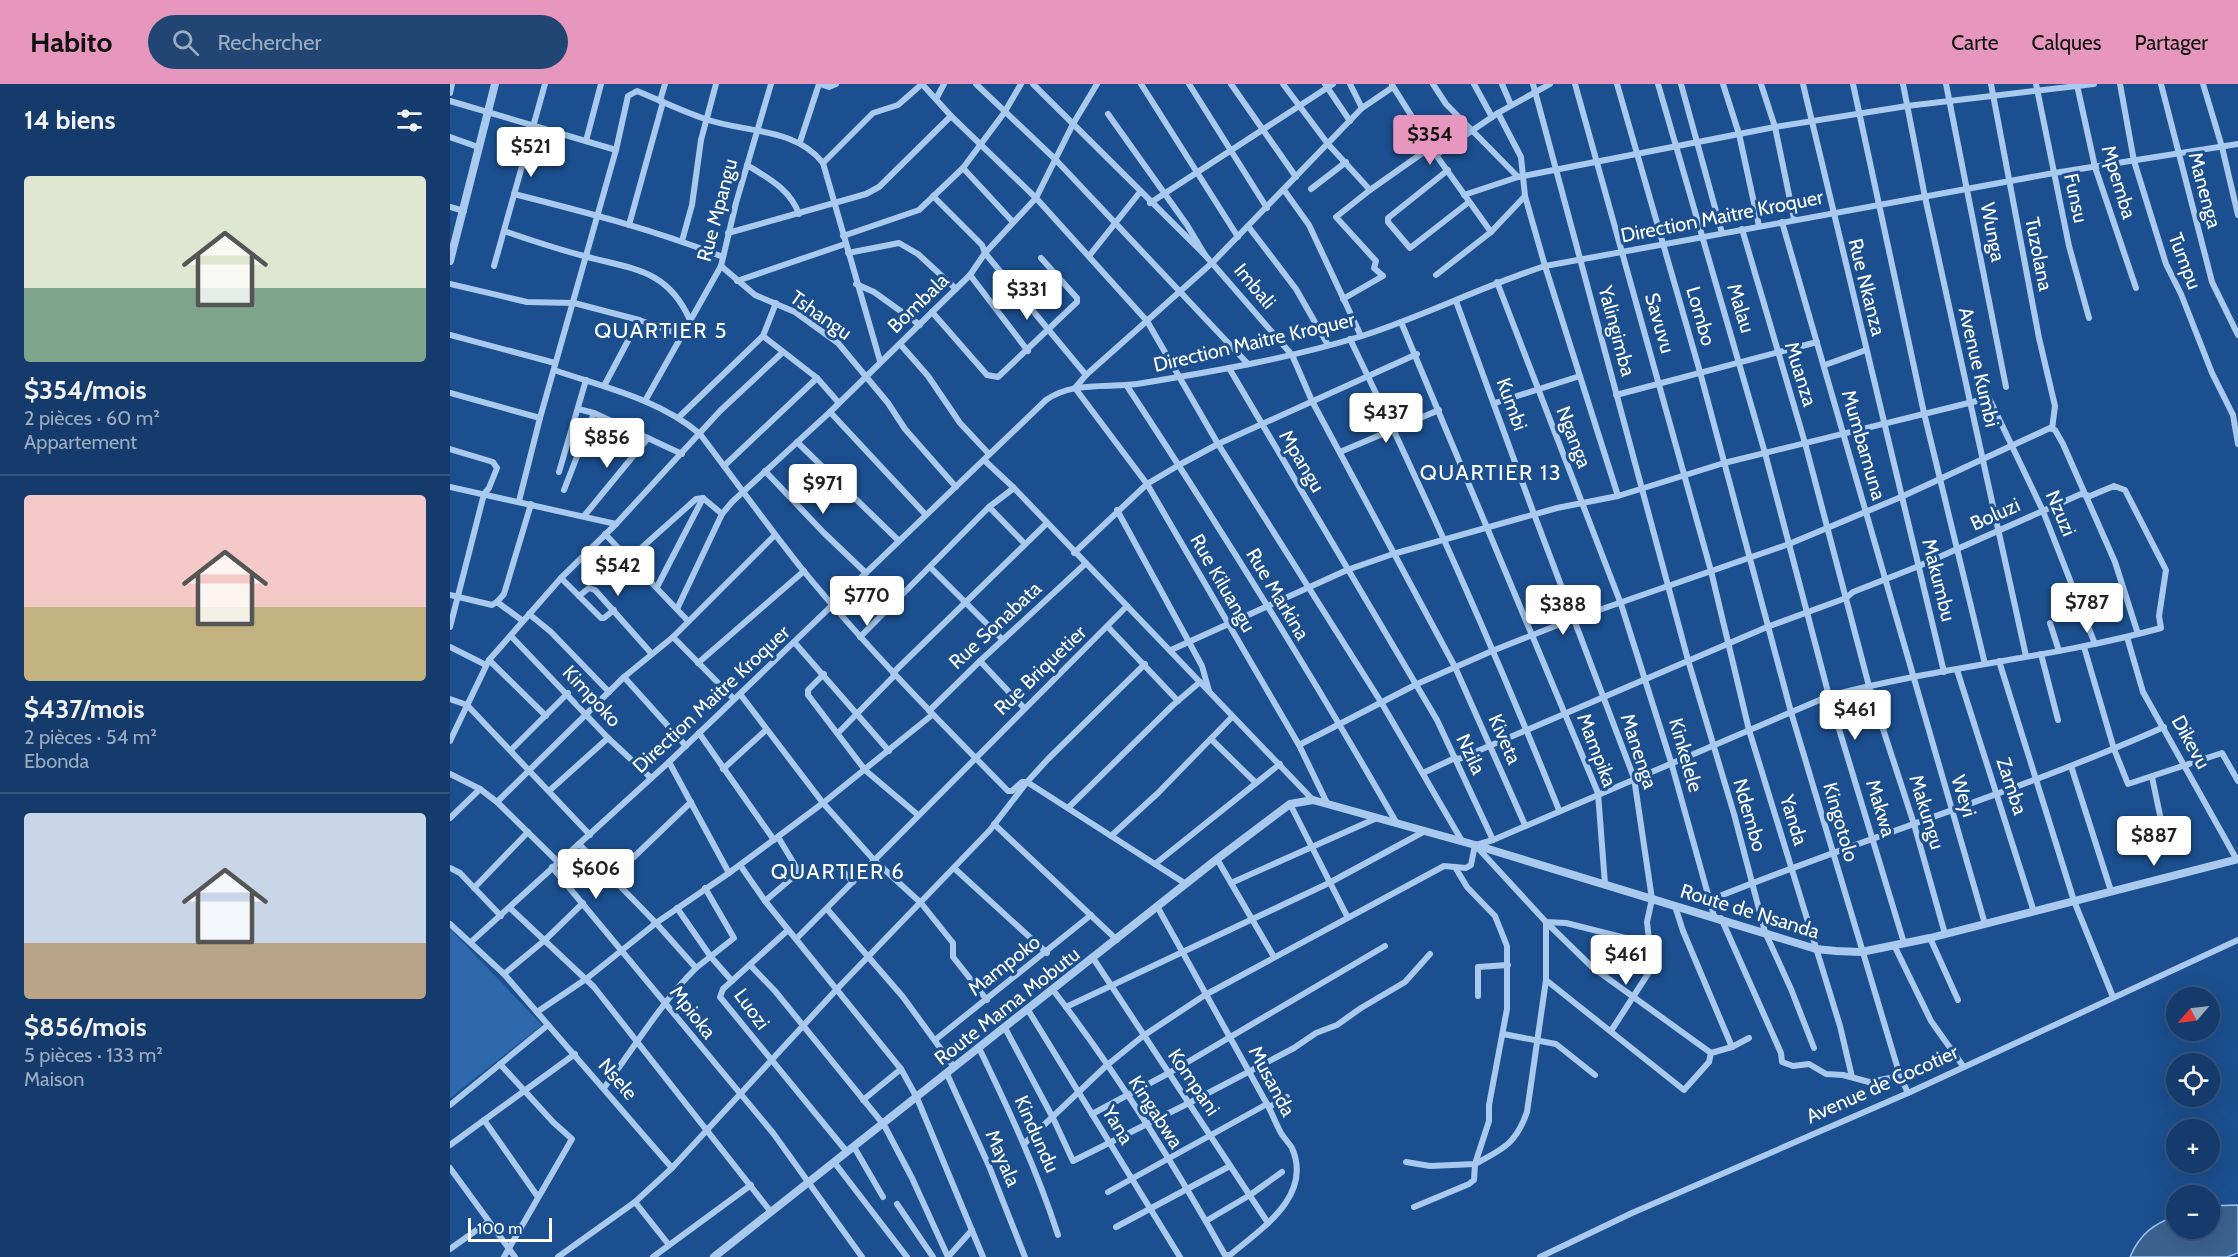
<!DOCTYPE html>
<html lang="fr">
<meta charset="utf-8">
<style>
body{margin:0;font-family:Cabin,sans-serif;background:#214673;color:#f1f3f6;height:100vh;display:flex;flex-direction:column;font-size:22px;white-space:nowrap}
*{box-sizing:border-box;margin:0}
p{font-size:20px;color:#9dadc1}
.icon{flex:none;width:33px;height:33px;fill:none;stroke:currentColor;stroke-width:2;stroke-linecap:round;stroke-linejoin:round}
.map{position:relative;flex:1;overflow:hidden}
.panel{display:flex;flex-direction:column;background:#143b6b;width:450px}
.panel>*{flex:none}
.needle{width:39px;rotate:242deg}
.tools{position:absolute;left:1716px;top:903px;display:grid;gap:12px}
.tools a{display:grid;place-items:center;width:54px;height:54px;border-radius:50%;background:#143b6b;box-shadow:0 6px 24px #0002,0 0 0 2px #33557e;font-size:30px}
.scale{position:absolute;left:18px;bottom:15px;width:84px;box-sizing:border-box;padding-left:6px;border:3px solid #fff;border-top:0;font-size:16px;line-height:21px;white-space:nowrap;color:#fff;-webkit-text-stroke:4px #1b4f8f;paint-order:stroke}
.price{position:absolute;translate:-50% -51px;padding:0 14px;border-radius:6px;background:#fff;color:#222;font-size:20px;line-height:39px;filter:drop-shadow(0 2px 3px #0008)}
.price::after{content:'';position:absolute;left:50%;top:36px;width:18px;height:14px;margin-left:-9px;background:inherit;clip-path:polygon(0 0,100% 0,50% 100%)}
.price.active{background:#e797bd;color:#111}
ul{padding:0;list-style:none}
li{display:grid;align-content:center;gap:12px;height:318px;padding:0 24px}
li+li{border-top:2px solid #33557e}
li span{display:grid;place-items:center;height:186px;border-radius:6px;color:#555}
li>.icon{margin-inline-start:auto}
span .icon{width:108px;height:108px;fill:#fffc;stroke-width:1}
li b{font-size:26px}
h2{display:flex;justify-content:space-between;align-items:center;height:72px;padding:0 24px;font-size:26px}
header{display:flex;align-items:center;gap:36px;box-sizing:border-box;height:84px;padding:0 30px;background:#e797bd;color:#111}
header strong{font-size:28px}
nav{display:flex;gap:33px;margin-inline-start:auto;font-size:21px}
.search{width:420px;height:54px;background:#214673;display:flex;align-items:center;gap:15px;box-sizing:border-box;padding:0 21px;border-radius:33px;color:#9dadc1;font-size:22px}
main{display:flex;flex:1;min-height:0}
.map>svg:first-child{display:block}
.green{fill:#2e69ad}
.water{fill:#3c6290;stroke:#9cc4f0;stroke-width:1.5}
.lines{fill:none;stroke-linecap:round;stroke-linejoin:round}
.minor{stroke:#a9c9ee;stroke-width:6}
.tertiary{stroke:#a9c9ee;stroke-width:8}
.labels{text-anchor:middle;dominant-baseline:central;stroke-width:6;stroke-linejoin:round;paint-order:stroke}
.street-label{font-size:20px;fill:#fff;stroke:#1b4f8f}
.quarter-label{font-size:22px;letter-spacing:1.5px;fill:#fff;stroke:#1b4f8f}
</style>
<header>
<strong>Habito</strong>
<div class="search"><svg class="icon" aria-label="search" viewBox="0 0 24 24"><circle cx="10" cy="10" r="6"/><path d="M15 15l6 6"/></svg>Rechercher</div>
<nav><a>Carte</a><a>Calques</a><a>Partager</a></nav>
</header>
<main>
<section class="panel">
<h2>14 biens<svg class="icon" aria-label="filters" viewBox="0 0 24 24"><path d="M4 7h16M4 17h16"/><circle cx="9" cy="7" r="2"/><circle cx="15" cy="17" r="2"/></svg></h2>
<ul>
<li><span style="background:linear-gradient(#dfe7d0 60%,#7fa58c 0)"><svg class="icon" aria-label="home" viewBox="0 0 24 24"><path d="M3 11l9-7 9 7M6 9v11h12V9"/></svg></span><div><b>$354/mois</b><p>2 pièces · 60 m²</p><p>Appartement</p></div></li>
<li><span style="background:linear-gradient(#f6c9c9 60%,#c2b280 0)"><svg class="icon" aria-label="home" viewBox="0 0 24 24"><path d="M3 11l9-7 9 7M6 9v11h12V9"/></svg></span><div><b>$437/mois</b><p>2 pièces · 54 m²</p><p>Ebonda</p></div></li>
<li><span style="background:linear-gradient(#c9d6e8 70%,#b9a48a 0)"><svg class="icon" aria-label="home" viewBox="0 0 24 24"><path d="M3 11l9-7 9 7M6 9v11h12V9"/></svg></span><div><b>$856/mois</b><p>5 pièces · 133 m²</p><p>Maison</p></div></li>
</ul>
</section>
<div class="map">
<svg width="1788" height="1173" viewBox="0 0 1788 1173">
<rect width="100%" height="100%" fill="#1b4f8f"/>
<!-- green -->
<path class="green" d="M0,845l92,96 -92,73z"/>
<!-- water -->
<path class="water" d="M1788,1121v48l-11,4h-97c10,-23 23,-33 46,-41v12h34v-22z"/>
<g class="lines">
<!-- minor -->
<g class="minor">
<path d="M370,0l9,3 7,-3"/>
<path d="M472,0l29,32 85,82 111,123 71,123 163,258 81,139"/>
<path d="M526,0l79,75 193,205"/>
<path d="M583,0l172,171"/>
<path d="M691,0l97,153"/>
<path d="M739,0l78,124"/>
<path d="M781,0l65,93"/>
<path d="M833,0l45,60 42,46"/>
<path d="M875,0l25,37"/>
<path d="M900,0l12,24"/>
<path d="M983,0l13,20 72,73"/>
<path d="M1024,0l18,33"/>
<path d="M1052,0l9,21"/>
<path d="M1083,0l155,576 46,154 31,118 26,57 23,59"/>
<path d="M1125,0l136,487 38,159 91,296 12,51"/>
<path d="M1167,0l83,288 91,340 109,364 8,17"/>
<path d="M1208,0l107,369 64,243 75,247"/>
<path d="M1231,0l41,149"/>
<path d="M1273,0l16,50 20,92"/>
<path d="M1311,0l14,43 19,92"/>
<path d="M1353,0l141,588"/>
<path d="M1403,0l71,329 61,251"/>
<path d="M1453,0l22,113 101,459"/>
<path d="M1496,0l60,303"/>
<path d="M1541,0l48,254 16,68 -3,23"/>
<path d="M1586,0l33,162 20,72"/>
<path d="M1670,0l14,77 32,103 15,30 31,79 21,42 5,29"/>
<path d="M1711,0l51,198 26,53"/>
<path d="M1753,0l19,63 16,68"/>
<path d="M942,1l44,70 55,77"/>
<path d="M1627,1l18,82 41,121"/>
<path d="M0,9l2,-9"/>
<path d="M486,15l8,-15"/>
<path d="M0,17l166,49"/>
<path d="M210,17l5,-17"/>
<path d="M1048,29l23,44 4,39 20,70 73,230"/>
<path d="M658,30l79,111 18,30 87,100 20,46 143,266 70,158"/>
<path d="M0,53l28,10"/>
<path d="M136,57l15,-57"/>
<path d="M350,58l19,-58"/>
<path d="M986,71l62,-42 52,-29"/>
<path d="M373,79l50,-50 25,-8 24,-21"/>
<path d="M297,81c21,13 43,24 52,49"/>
<path d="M513,84l50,54"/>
<path d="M998,86l-60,48v4l22,26 59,-46"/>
<path d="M861,105l35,-27"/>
<path d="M834,106l25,35 52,111"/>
<path d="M64,110c71,18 141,36 209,63"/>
<path d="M1014,111l54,-18 257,-50 132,-21 187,-22"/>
<path d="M483,112l49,49 3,8 101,122"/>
<path d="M700,119l183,-119"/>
<path d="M0,123l14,4"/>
<path d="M1332,138l203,702"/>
<path d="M179,141l34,-123"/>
<path d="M798,142l48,63 32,56"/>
<path d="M1292,145l63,214 64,243 45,138 31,110"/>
<path d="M54,147c26,9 53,18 80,25 47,13 83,12 106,64"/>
<path d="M278,149l138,-39 13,-7 72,-71"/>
<path d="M393,152l76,-26 44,-42 41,-55 17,-29"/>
<path d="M232,157l10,-36 9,-65 15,-56"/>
<path d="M398,169l51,-10 19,11 38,35"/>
<path d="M639,172l51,-64"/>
<path d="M44,182l51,-182"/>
<path d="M271,182l34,29 40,17 43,31 50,60 17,26 51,58"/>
<path d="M520,191l58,76"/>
<path d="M986,191l55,-43 34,-36"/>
<path d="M287,197l108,-37"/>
<path d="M1047,198l124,322 50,158 43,154"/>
<path d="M0,200l77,18 47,1 65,17 42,15"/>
<path d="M406,200l18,8 46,33"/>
<path d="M893,215l40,-23 -9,-8 2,-7 -40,-44 34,-27 61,-43"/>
<path d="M1006,217l78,213 100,264 18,121 -5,23 3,27 5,14 -44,68"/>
<path d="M482,228l55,63 11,2 79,-75v-4l-36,-40"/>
<path d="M951,238l197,471 7,91"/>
<path d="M0,251l105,28"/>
<path d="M313,252l54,42 22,25"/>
<path d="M900,255c75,154 145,312 209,471"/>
<path d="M450,260l28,32 32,47 29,31"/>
<path d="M1375,281l41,-15"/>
<path d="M779,284l208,352 56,120"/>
<path d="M104,286c49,17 105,29 146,64 34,45 67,91 102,135 64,78 135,150 206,222h4l10,-9h5l159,102"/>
<path d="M154,302l35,-66"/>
<path d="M677,302c94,143 184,287 269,436"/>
<path d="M625,304l72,96 152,261 28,58"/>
<path d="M625,304l11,-13 127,-113 149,-154 31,-21"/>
<path d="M0,309l90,25"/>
<path d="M1166,311l201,-53"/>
<path d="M195,317l76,-135 15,-63 35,-119"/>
<path d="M1045,319l85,-27"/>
<path d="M128,325l16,4 88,41"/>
<path d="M380,328l95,102"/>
<path d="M228,334l85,-82 13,-33"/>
<path d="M347,358l102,99"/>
<path d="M0,365l43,13 4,6 -8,20 -5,6 -34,133"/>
<path d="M890,368l99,-42"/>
<path d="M534,376l30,28 299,312"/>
<path d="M274,382l93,-88"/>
<path d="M315,387l58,61 43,41"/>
<path d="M109,388l27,-92"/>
<path d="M0,403l166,37"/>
<path d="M114,406l30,-77"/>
<path d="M69,417l21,-83 76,-268 12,-54 9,-5c22,9 45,20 68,28 40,14 90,8 118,44l57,198"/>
<path d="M539,423l36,37"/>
<path d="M667,426l85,156 7,25"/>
<path d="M134,432l64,-78"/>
<path d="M155,450l83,87"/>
<path d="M624,469l73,-69 32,-19 39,-21 199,-90"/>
<path d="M179,475l67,-60 7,-1 19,16"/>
<path d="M480,483l73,73"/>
<path d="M111,494l18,18 10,-8 6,2 56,63"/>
<path d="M207,503l46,-89"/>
<path d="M0,511l42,10 5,-3 26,19"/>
<path d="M129,512l22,22h3l10,-8"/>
<path d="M47,518l7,-8 27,-90"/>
<path d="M227,525l45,-95 10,-12 98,-90 140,-137 15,-22 51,-55 37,-74 24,-40"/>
<path d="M79,530l22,18 58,60"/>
<path d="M1600,539l9,28"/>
<path d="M658,543l70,74"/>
<path d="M61,552l97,102 43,40"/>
<path d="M223,553l61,62"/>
<path d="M410,553l129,-130 25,-19"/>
<path d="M1677,553l16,55 94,168"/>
<path d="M345,559l94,108"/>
<path d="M0,563l36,18"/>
<path d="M1634,563l30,102 14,35 94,-31 16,28"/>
<path d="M721,566l176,-80 46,-16 164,-46 61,-12 106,-33 265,-65 54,113 52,133"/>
<path d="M1591,570l17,66"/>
<path d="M39,576l57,56"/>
<path d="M530,577l44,47"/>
<path d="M1549,577l75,240 39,96"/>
<path d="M248,579l106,-92"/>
<path d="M1507,586l77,242"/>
<path d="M443,589l153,-149"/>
<path d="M374,590l-16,16v5l57,75 53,45"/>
<path d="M174,593l62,69"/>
<path d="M290,610l83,109 51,57 47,43 32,40v14l34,43"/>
<path d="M0,615l17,6 123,130"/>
<path d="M479,627l51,-50 105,-97"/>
<path d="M249,649l75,107"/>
<path d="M388,649l57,-58"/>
<path d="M761,655l45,44"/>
<path d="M0,657l39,-81 72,-82 55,-54 104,-113 63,-59"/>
<path d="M849,661l118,-61 75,-33 81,-32 216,-75 112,-47 149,-69 5,2 8,14 52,118 23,72"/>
<path d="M61,666l57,-57"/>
<path d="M219,678l60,111"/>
<path d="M1621,682l40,125"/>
<path d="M273,685l43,-39"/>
<path d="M973,689l32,-15 4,1 308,-132 79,-29 7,-6 66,-26 162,-72 9,2 24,-10 11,4 41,80 -7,46 2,12c-109,30 -223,39 -332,68l-336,144 -17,5"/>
<path d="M0,690l30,15 17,13 61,60"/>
<path d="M1702,693l13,62"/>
<path d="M99,707l59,-53"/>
<path d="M47,718l127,-125 49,-40 102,-102"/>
<path d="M840,720l57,112"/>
<path d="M618,724l105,-103 27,-23"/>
<path d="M0,734l30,-29"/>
<path d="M544,740l123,116"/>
<path d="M661,752l47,-43 74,-76"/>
<path d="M129,760l77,79 40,45 38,-30 -29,-50"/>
<path d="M1026,762l70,76 46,45 119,86"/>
<path d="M767,775l57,98"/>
<path d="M705,780l125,-100"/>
<path d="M290,781l25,36 136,168 16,29 66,159"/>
<path d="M102,783l221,266 89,124"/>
<path d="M0,784l10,5 41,43"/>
<path d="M390,784l13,14"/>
<path d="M504,784l93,85"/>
<path d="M162,794l79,-76"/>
<path d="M781,799l146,-65"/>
<path d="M24,804l54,-56"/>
<path d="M1260,816c150,-61 306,-107 454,-173"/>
<path d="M315,817l34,-29 -21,-35"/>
<path d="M1225,822l8,25 49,116"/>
<path d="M60,824l84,79 177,225"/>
<path d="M227,824l34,49 21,24"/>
<path d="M377,825l76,88 51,70"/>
<path d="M1271,834l60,135 1,9 11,4 16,-2 17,10 17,1 26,7 31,-6"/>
<path d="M0,840l54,50 168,194"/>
<path d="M338,846l-65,59 -3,8 127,155"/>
<path d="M1480,854l28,62"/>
<path d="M346,855l331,-333"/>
<path d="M21,858l198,-180 377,-362c28,-20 65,-11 97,-17 73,-12 148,-25 219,-47 62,-20 121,-50 183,-70l509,-93 184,-29"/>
<path d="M1444,861l37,76 32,45"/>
<path d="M643,874l175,265"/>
<path d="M300,881l25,26 109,134 28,53 36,79"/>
<path d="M54,890l41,-34 38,-37"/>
<path d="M1096,896l138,110 25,-28 2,-9 21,-6 17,-9"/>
<path d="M603,906c64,83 121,174 172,265h5c31,-26 83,-59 62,-107 -3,-5 -8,-10 -11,-15 -5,-9 -9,-20 -14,-29l-109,-196"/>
<path d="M1028,912v-29l30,-2"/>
<path d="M616,923l263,-124 96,-52"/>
<path d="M578,926l152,247"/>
<path d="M87,928l49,-33 70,-56 73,-50 94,-70 109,-88"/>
<path d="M555,944l48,90 20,43 116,-58 105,-55 22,-15 21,-8 24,-17 44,-26 25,-28"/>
<path d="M1053,950l53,10 39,31"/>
<path d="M485,956l156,-125"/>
<path d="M529,964c30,62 58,122 79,187"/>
<path d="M50,980l53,58 19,17 -68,118"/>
<path d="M497,990l42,92 36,91"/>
<path d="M154,1004c30,-40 56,-84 92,-120"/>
<path d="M413,1016l38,-31"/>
<path d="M0,1021l98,-80"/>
<path d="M819,1023l18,-10"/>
<path d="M642,1030l77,-41 216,-127"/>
<path d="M34,1036l54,77"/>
<path d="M575,1059l81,-77 37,-30 62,-41 239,-129 22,2 5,-3 4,-20"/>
<path d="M0,1061l125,-91"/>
<path d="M404,1063l29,50"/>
<path d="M384,1078l73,95"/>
<path d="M956,1078l24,4 45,-2 14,-43v-16l18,-96v-63l-12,-30 -28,-29 -12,-20"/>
<path d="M0,1084l65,89"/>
<path d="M658,1108l159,-88"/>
<path d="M185,1118l34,43"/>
<path d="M447,1120l36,53"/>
<path d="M964,1123l55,-23 5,-4 1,-16c28,-15 41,-20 52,-52l19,-132v-58l20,1 83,21"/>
<path d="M756,1137l44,-26 32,-23"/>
<path d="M666,1143l114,-61"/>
<path d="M0,1165l38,-27"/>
<path d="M108,1173l77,-55 37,-34 165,-179 153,-159 37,-48 21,-23 97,-95"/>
<path d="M203,1173l98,-72"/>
<path d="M498,1173l24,-27"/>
<path d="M1090,1173l92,-44 276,-120 330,-153"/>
</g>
<!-- tertiary -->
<g class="tertiary">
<path d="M0,177l45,-177"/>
<path d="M264,1173l503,-398 73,-55 23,-4 162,45 341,104 20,2 25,1 69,-14 308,-79"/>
</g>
</g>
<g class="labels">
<!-- street labels -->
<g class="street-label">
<text transform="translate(1669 98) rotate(73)">Mpemba</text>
<text transform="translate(1755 106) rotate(75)">Manenga</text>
<text transform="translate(1626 114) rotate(78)">Funsu</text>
<text transform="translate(267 126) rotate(-75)">Rue Mpangu</text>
<text transform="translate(1272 132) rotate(-11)">Direction Maitre Kroquer</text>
<text transform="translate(1543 148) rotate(79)">Wunga</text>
<text transform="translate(1589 170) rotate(79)">Tuzolana</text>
<text transform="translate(1735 177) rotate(69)">Tumpu</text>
<text transform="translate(805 202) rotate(50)">Imbali</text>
<text transform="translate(1417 203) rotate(76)">Rue Nkanza</text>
<text transform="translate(468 219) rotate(-44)">Bombala</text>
<text transform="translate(1291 224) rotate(73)">Malau</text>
<text transform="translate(371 231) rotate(35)">Tshangu</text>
<text transform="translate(1251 232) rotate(74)">Lombo</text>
<text transform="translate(1210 239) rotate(74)">Savuvu</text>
<text transform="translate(1167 247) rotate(75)">Yalingimba</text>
<text transform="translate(804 258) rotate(-13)">Direction Maitre Kroquer</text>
<text transform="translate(1529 283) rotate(77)">Avenue Kumbi</text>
<text transform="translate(1351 290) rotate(73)">Muanza</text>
<text transform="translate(1062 320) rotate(70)">Kumbi</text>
<text transform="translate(1124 353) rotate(69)">Nganga</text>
<text transform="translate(1414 361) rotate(74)">Mumbamuna</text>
<text transform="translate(852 377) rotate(59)">Mpangu</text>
<text transform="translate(1611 429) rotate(67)">Nzuzi</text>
<text transform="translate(1545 430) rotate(-24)">Boluzi</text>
<text transform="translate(1489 496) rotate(76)">Makumbu</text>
<text transform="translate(773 499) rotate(60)">Rue Kiluangu</text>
<text transform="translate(828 510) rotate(59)">Rue Markina</text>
<text transform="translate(545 541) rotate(-43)">Rue Sonabata</text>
<text transform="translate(590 586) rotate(-44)">Rue Briquetier</text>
<text transform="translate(142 612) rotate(47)">Kimpoko</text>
<text transform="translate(261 615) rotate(-43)">Direction Maitre Kroquer</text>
<text transform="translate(1055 655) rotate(66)">Kiveta</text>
<text transform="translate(1741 658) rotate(61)">Dikevu</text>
<text transform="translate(1147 666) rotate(69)">Mampika</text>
<text transform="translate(1189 667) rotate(72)">Manenga</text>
<text transform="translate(1021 670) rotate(65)">Nzila</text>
<text transform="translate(1236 671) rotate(74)">Kinkelele</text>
<text transform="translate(1562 702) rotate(72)">Zamba</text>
<text transform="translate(1514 712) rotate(73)">Weyi</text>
<text transform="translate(1431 724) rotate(73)">Makwa</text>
<text transform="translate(1477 728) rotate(73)">Makungu</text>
<text transform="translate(1300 731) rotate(74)">Ndembo</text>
<text transform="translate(1344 736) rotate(73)">Yanda</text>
<text transform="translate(1391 738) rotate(74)">Kingotolo</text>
<text transform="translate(1300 827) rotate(17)">Route de Nsanda</text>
<text transform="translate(554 881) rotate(-38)">Mampoko</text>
<text transform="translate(557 922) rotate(-38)">Route Mama Mobutu</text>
<text transform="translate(302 925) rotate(54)">Luozi</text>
<text transform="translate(243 928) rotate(52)">Mpioka</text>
<text transform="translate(168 995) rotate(49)">Nsele</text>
<text transform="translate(822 997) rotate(62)">Musanda</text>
<text transform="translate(744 998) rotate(56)">Kompani</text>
<text transform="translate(1432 1000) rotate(-24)">Avenue de Cocotier</text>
<text transform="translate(706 1028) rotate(57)">Kingabwa</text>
<text transform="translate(668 1041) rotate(59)">Yana</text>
<text transform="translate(587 1050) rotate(66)">Kindundu</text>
<text transform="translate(553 1074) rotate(67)">Mayala</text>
</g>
<!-- quarter labels -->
<g class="quarter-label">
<text x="211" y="246">QUARTIER 5</text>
<text x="1041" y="388">QUARTIER 13</text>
<text x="388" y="787">QUARTIER 6</text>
</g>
</g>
</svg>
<div class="tools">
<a><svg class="needle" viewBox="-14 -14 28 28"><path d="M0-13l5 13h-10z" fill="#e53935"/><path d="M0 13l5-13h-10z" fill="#9dadc1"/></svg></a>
<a><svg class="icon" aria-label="locate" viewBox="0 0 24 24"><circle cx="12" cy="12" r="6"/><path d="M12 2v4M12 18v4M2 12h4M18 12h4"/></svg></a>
<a>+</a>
<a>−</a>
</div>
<div class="scale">100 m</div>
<b class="price active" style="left:980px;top:82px">$354</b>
<b class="price" style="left:81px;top:94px">$521</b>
<b class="price" style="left:577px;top:237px">$331</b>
<b class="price" style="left:936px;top:360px">$437</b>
<b class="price" style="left:157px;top:385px">$856</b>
<b class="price" style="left:373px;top:431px">$971</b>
<b class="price" style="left:168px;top:513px">$542</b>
<b class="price" style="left:417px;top:543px">$770</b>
<b class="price" style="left:1637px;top:550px">$787</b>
<b class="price" style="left:1113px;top:552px">$388</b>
<b class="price" style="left:1405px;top:657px">$461</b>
<b class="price" style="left:1704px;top:783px">$887</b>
<b class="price" style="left:146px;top:816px">$606</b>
<b class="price" style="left:1176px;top:902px">$461</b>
</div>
</main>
